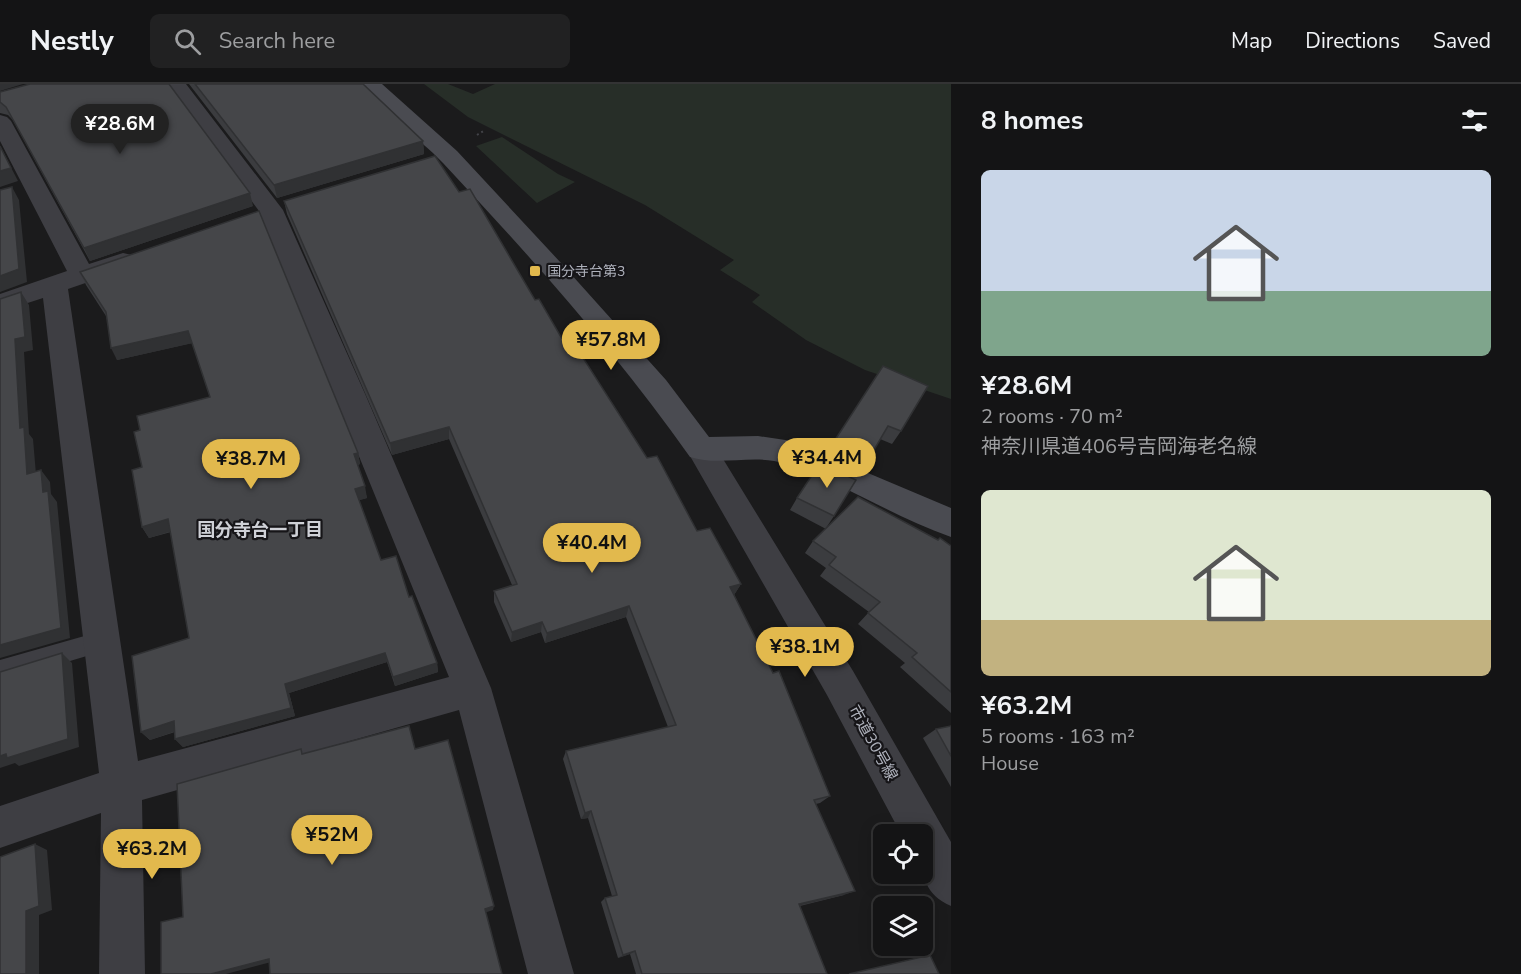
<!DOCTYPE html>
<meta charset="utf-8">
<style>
body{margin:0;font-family:"Nunito Sans","Noto Sans JP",sans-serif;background:#212122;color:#f1f3f6;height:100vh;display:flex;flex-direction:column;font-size:22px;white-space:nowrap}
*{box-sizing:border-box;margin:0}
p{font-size:20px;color:#9d9ea0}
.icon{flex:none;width:33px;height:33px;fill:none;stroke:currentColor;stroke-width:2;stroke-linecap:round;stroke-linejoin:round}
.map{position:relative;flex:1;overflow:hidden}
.panel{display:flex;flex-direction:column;background:#141415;width:570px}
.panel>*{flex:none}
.controls{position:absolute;left:873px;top:740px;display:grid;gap:12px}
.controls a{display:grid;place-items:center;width:60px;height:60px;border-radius:9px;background:#141415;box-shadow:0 3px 15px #0003,0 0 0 2px #333334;font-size:30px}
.price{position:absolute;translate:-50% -51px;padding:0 14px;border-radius:21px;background:#e2b94d;color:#111;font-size:20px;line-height:39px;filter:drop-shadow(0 2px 3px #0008)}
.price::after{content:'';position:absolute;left:50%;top:36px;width:18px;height:14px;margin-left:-9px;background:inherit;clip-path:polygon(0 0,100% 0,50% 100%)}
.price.selected{background:#222;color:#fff}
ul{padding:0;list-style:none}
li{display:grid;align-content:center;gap:12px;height:318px;padding:0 30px}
li span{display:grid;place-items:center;height:186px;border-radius:9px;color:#555}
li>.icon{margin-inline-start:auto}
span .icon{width:108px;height:108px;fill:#fffc;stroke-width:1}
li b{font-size:26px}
h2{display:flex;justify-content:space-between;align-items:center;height:72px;padding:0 30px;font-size:26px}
header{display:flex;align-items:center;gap:36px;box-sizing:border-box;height:84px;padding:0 30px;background:#141415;border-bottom:2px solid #333334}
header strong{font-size:28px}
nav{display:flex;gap:33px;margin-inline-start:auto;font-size:21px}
.search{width:420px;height:54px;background:#212122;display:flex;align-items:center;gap:15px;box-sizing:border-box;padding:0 21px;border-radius:9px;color:#9d9ea0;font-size:22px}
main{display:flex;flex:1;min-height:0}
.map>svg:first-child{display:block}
.green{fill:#272e28}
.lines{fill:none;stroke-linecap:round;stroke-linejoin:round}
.path{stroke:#424348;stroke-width:2;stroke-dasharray:2 3;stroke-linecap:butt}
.service{fill:#3e3e43;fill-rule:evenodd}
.minor{fill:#3e3e43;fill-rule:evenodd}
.tertiary{fill:#3e3e43;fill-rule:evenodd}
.secondary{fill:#4a4b51;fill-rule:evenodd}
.wall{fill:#3b3c3f}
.shaded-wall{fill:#303133}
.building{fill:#454649;stroke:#303133;stroke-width:1.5}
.poi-dot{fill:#e2b94d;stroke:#161518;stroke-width:2}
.labels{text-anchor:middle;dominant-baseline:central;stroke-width:4.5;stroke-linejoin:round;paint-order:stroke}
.far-poi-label{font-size:14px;fill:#aeb1bb;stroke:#161518;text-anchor:start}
.street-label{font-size:16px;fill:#aeb1bb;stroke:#161518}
.neighbourhood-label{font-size:18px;font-weight:bold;fill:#cfd1d7;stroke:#161518}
</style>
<header>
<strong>Nestly</strong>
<div class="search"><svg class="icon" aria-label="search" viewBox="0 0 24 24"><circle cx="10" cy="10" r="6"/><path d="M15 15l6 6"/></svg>Search here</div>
<nav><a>Map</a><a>Directions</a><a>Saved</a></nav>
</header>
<main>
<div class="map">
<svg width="951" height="890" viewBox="0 0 951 890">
<rect width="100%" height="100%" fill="#1b1b1c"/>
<!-- green -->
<g class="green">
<path d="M424,0h24l25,10 22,-10h456v315l-86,-29 -59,-30 -54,-38 8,-7 -40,-25 14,-10 -89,-55 -177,-88z"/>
<path d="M502,53l56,37 17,8 -38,21 -61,-57z"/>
</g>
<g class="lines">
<!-- path -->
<path class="path" d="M477,51l8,-5"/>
<!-- service -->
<path class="service" d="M102,547l8,4 4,7 -4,7 -110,33v-22z"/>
<!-- minor -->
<path class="minor" d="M166,0h20l97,126 83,186 125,292 83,286h-46l-69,-264 -317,90 3,174h-46l2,-161 -101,35v-42l99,-33 -56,-475 -43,14v-18l67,-23 -67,-130v-26l7,2 4,4 78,143 34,-11 9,2 4,6 -4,6 -64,22 70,472 311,-84 -190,-466z"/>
<!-- tertiary -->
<path class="tertiary" d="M701,353l11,4 141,230 98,171v64c-33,-14 -29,-41 -29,-72h-21l-74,-139 -141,-246 4,-8z"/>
<!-- secondary -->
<path class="secondary" d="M360,0h22l75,67 104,112 105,117 43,57 49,-1 34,5 159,67v29c-57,-20 -108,-54 -165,-73 -31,-11 -66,3 -96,-7 -73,-104 -160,-201 -247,-294 -24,-26 -64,-51 -83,-79z"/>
</g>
<!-- wall -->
<g class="wall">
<path d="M189,0h174l60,57 1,13 -147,44z"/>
<path d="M0,8l253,114 -163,55 -77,-141 -5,-5 -8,-2z"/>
<path d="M459,108l238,339 44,53 -7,11 96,201 -10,7 -4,1 28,91 -44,11 27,68h-191l-6,-20 -12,4 -17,-56 4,-4 7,-2 -24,-78 -7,1 -18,-60 3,-8 102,-24 -42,-110 -81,26 -4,-11 -30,10 -17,-40v-11l18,-6 -63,-146 -57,16 -105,-241 -3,-13z"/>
<path d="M259,127l99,242 2,11 -2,1 9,33 -8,2 22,60 28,37 28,66 1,9 -43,14 -8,-24 -98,31 6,23 -112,31 -8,-8v-7l-25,8 -9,-8 48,-94 -18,-106 -22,6 -7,-11v-60l-2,-37 70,-33 -18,-54 -75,17 -11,-44 -20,-31 -6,-13z"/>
<path d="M883,282l18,65 -9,13 -12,-5 -18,29 -35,-15z"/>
<path d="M797,414l37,18 -8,12 112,12 13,6v167l-51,-46 5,-4 -47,-39 11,-12 -49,-36 6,-8 -21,-15 8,-12 13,-12 -36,-19z"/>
<path d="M951,642v61l-28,-49 13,-9z"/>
</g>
<!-- shaded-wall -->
<g class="shaded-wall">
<path d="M0,0h23l-23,7z"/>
<path d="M423,57l1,13 -147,44 -3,-13z"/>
<path d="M0,62l18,35 -18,6z"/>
<path d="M12,103l7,13 8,82 -27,10v-16z"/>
<path d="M250,109l3,13 -163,55 -6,-13z"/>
<path d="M21,208l8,13 4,45 -9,2 5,82 4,5 4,47 -10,-12 -7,-46 -5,-89z"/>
<path d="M188,247l5,12 -76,17 -6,-12z"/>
<path d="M449,343v12l-57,16 -2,-12z"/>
<path d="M358,369l2,11 -4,1 -2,-11z"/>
<path d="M41,386l9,12 1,12 6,8 13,136 -70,20v-13l43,-153z"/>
<path d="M365,402l2,12 -10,3 -2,-12z"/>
<path d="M168,435l7,11 -26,8 -7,-11z"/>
<path d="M741,500l-7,11 -4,-8z"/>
<path d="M629,522l-3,11 -81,26 2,-10z"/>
<path d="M542,538l-1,10 -30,10 1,-10z"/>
<path d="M62,569l10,10 7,84 -60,19 -4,-3 -15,5v-12z"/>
<path d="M385,569l2,9 -98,31 6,23 -112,31 -8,-8 110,-55z"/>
<path d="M437,579l1,9 -43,14 -2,-9z"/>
<path d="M174,637l8,8 -32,11 -9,-8z"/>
<path d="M591,727l-3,7 -7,1 4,-6z"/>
<path d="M35,760l12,6 5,60 -13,5v59h-13v-63z"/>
<path d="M855,807l-11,4 -55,13 10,-4z"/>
<path d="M494,822l-1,4 -9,3 1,-4z"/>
<path d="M635,867l-5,3 -12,4 5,-3z"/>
<path d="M269,875l6,2 -49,13h-15z"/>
</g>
<!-- building -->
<g class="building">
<path d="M30,0h139l81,109 -166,55 -78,-141 -6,-5v-10z"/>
<path d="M195,0h168l60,57 -149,44z"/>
<path d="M0,62l11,22 -11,3z"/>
<path d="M435,72l24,36 11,-3 65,111 4,-1 26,45 8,-2 74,116 10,-2 40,75 13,-3 31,56 -11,3 43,86 6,-2 51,125 -16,4 41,91 -56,13 28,70h-185l-7,-23 -12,4 -18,-57 12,-3 -26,-84 -6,2 -19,-62 110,-26 -47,-119 -82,27 -5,-11 -30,10 -18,-41 23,-7 -68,-157 -59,16 -106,-242z"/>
<path d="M12,103l7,82 -19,7v-86z"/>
<path d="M259,127l99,242 -4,1 11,32 -10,3 26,71 15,-4 13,41 3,-1 25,67 -44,14 -8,-24 -100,31 6,24 -116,31 -1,-18 -33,11 -9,-76 57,-18 -21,-119 -26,8 -10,-57 10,-3 -8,-35 6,-2 -3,-14 73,-19 -22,-66 -77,17 -5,-36 -26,-40z"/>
<path d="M21,208l4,45 -10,2 5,89 4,-1 3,47 14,-4 2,22 5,-1 13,137 -61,17v-346z"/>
<path d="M883,282l45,20 -27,45 -13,-5 -17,29 -36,-15z"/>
<path d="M820,379l36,17 -22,36 -37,-18z"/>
<path d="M858,413l80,43 2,-2 11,8v146l-39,-35 5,-4 -49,-40 12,-11 -51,-37 7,-8 -23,-16z"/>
<path d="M62,569l6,86 -61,19 -1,-4 -6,2v-84z"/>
<path d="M409,642l6,23 33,-9 46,166 -9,3 17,65h-232l-1,-15 -58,15h-50v-52l22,-5 -6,-133 124,-35 1,5z"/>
<path d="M951,642v30l-15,-27z"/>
<path d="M35,760l4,62 -13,5v63h-26v-117z"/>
<path d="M930,871l9,19h-90z"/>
</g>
<!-- markers -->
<rect class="poi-dot" x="529" y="181" width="12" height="12" rx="3"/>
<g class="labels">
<!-- far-poi labels -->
<g class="far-poi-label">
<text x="547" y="187">国分寺台第3</text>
</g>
<!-- street labels -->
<g class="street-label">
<text transform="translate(873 659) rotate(61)">市道30号線</text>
</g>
<!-- neighbourhood labels -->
<g class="neighbourhood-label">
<text x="260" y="446">国分寺台一丁目</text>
</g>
</g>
</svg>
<div class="controls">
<a><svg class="icon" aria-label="locate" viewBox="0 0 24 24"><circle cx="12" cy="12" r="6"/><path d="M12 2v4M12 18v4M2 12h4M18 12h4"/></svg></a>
<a><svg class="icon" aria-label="layers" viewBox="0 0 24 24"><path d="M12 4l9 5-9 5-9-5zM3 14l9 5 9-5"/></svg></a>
</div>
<b class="price selected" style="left:120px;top:71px">¥28.6M</b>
<b class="price" style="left:611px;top:287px">¥57.8M</b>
<b class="price" style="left:827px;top:405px">¥34.4M</b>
<b class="price" style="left:251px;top:406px">¥38.7M</b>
<b class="price" style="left:592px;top:490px">¥40.4M</b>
<b class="price" style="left:805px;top:594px">¥38.1M</b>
<b class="price" style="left:332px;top:782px">¥52M</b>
<b class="price" style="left:152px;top:796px">¥63.2M</b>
</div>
<section class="panel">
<h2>8 homes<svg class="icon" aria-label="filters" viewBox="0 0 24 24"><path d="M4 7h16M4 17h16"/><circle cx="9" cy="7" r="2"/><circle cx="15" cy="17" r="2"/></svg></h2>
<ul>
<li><span style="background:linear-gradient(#c9d6e8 65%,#7fa58c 0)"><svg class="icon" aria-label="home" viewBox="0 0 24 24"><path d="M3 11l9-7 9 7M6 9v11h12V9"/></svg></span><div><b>¥28.6M</b><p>2 rooms · 70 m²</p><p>神奈川県道406号吉岡海老名線</p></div></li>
<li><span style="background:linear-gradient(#dfe7d0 70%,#c2b280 0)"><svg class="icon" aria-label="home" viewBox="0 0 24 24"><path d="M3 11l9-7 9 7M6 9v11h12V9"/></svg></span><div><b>¥63.2M</b><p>5 rooms · 163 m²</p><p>House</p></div></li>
</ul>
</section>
</main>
